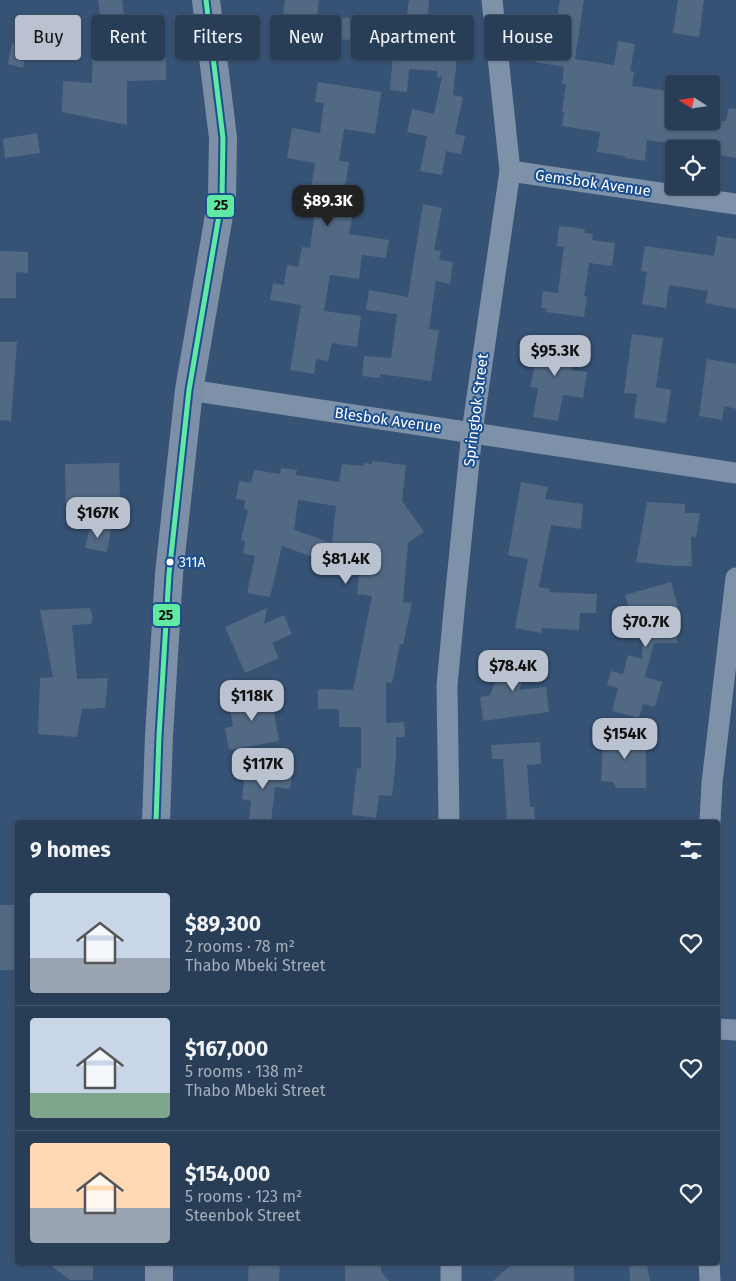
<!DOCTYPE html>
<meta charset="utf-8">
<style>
body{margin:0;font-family:"Fira Sans",sans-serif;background:#344961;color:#f1f3f6;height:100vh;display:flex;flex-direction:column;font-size:19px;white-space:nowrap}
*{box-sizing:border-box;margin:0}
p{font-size:16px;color:#a5aeba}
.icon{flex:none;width:28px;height:28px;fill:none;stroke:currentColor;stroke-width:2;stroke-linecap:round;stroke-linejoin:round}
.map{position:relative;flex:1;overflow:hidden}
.details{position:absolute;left:15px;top:820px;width:705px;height:445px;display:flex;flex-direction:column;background:#283e57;border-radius:5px;box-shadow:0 1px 4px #0004,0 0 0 1px #44576d}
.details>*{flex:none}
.hud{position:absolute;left:15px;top:15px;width:706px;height:45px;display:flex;gap:10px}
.needle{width:32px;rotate:282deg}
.controls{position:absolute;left:665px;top:75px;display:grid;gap:10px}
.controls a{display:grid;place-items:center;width:55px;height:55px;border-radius:5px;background:#283e57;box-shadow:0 1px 4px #0004,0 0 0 1px #44576d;font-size:25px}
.price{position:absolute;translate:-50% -42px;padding:0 11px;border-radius:10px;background:#b9c2ce;color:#111;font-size:16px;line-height:32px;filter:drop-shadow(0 1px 2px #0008)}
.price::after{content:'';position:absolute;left:50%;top:30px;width:15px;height:11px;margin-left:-8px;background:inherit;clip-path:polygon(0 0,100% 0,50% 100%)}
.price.active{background:#222;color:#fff}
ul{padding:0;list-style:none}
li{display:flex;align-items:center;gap:15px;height:125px;padding:0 15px}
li+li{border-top:1px solid #44576d}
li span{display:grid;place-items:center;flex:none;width:140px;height:100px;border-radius:5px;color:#555}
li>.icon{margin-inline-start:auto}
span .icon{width:60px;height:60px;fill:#fffc;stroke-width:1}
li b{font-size:21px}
h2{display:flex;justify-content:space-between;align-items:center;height:60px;padding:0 15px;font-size:21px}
.chip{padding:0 18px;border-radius:5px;background:#283e57;box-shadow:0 1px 4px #0004,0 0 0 1px #44576d;font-size:18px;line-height:45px}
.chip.active{background:#b9c2ce;color:#111}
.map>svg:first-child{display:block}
.building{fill:#526984;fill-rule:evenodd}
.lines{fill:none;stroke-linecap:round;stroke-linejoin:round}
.minor{stroke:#7d92a8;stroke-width:21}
.primary{stroke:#7d8ea7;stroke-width:28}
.bus-1-casing{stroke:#1b4f8f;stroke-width:9}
.bus-1{stroke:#60e9a3;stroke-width:5}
.bus-dot{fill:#fff;stroke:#1b4f8f;stroke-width:2}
.labels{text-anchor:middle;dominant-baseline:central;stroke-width:4;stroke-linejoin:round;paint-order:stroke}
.bus-label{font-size:14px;fill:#fff;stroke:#1b4f8f;text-anchor:start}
.street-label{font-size:15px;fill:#fff;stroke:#1b4f8f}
.line-badge{stroke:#1b4f8f;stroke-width:2}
.pale-badge-label{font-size:14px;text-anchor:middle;font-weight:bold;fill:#111}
</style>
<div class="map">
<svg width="736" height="1281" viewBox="0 0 736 1281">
<rect width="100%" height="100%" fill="#365274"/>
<!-- building -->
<g class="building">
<path d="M98,0h24l3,23h11l-1,20h16v14h15v23l-39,1v44l-65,-13 1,-31 29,2 1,-62 8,1z"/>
<path d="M285,0h34l-2,17 36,1 -2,22 -37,-3 -3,21 -33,-4z"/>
<path d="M409,0h20l-3,32 14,1 -2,26h7l1,-3 11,2 -4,37 10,2 -8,37 10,2 -4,18 -15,-3 -4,24 -22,-4 7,-35 -20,-4 5,-23 22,5 8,-37h-5l1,-13 -1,7 -28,-2 -2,23 -17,-2 5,-61 10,1z"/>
<path d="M560,0h24l-9,59 39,6 4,-24 17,3 -5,27 4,1 -2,14 42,6 -3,22 3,1v6h52l3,-13 7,1v49l-17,-3 2,-6h-46l1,-5 -29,-4 -2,21 -20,-3v-2l-28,-4 3,-20 -38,-6 2,-14h-2l4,-28h-4l2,-17 -29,-5 3,-18 15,2z"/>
<path d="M678,0h26l-5,37 -26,-4z"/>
<path d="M12,43l15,3 -4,22 -15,-4z"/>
<path d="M318,82l63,10 -6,42 -31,-5 -5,32 10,1 -9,54 12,1 -3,17 40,6 -3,18 -24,-3 -3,24 -29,-4 -6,36 37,5 -4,31 -25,-4 -4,18 -12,-2 -2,15 -24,-4 11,-65 -31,-5 3,-17 11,2 3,-20 11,2 4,-20 8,1 6,-47 -7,-1 6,-37 -28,-5 5,-30 28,5 4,-30 -9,-1z"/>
<path d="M37,133l3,20 -35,5 -2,-19z"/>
<path d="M423,204l19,4 -8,42 7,1 -2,9 14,2 -3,22 -14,-3 -7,48 10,1 -8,51 -51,-7v4l-18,-2 2,-20 27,2 6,-44 -31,-4 3,-20 39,7z"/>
<path d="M559,226l26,3 -1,4 9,1 -1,6 23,3 -3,23 -23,-3 -5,33 3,1 -3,20 -38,-5 1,-3 -6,-1 2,-17 15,2 6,-46 -7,-1z"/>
<path d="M717,236l19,3v70l-31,-6 3,-12 -39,-6 -3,23 -24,-4 5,-32 -6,-1 4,-25 69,10z"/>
<path d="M0,251l28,1v21l-12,-1v26h-16z"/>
<path d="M632,334l31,4 -7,49 15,3 -5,33 -32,-5 3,-24 -13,-1z"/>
<path d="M541,336l36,8 -6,26 16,2 -4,26 -20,-3 -5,26 -25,-4 5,-29 -8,-1z"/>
<path d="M0,342h17l-6,79 -11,-1z"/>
<path d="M707,359l29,5v45l-12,-3 -2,14 -23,-4z"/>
<path d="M372,461l34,4 -4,36 22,31 -16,11 -5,59 9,1 -9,42 -3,-1 -8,39 -6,-1v41l18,-1 1,15h-9v22l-4,37 -13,-1 -3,23 -24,-3 5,-47 4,1v-42h-22v-18h-21v-20l35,1 19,-94 -15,-2 3,-30 -42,-5 -36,-13 -12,51 -23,-4 8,-37 -12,-3 2,-12 -4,-1 7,-30 -4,-1 1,-9 -9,-1 3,-18 12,2 3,-13 26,4 1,-6 16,2 -1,5 43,7 3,-18 21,2 1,-3 8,1zM298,500l38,6 -4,37 -38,-13z"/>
<path d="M119,463l1,36 -31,1 1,14 -24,1 -1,-51z"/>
<path d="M521,482l27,5 -3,12 38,5 -2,25 -30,-4 -12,62 11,2 -1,3 48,2 -1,19h-16l-1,17 -37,-2 -1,5 -26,-5 13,-69 -20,-4z"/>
<path d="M647,502l38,2v9h15l-4,24 -5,-1 1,30h-20l-36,-4z"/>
<path d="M90,527l21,2 -4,23 -22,-4z"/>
<path d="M671,582l9,32h-3v29h-23l-9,34 17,5 -7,25 -12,-3 -4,14 -27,-7 6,-23 -11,-3 4,-14 12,3 5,-19 14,4v-44l-10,3 -7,-23z"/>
<path d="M90,608l3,9 -2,7 -19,1 5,54 31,-1 -3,30 -23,1 -5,28 -39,-3 2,-56 13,-1 -13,-67z"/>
<path d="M267,608l-3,16 20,-9 8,19 -20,9 7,15 -34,15 -20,-46z"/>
<path d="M507,650l24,8 -12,32 27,-3 3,25 -66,9 -3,-24 10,-2z"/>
<path d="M271,693l8,48 -50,9 -4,-22 8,-2 -5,-25z"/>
<path d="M637,727l-2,9h11v52h-30l-3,-6 -12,-1 2,-41z"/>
<path d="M540,742l1,22 -14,1 3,42h4l1,15h-28l-4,-63h-11l-1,-14z"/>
<path d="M246,765l47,7 -3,17 -15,-2 -4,35h-22l2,-21 -9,-2z"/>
<rect x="0" y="905" width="14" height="65"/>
<path d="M46,1262h47v18h-23z"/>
<path d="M249,1262h31l-1,19h-31z"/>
<path d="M345,1262h36v9l8,10h-44z"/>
<path d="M513,1263l61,2v16h-81z"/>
<path d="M629,1264l18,1 3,16h-20z"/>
</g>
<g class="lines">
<!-- minor -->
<g class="minor">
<path d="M510,171l226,33"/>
<path d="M189,390l547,83"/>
<path d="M449,822l-2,-137 9,-95 16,-158 38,-261 -18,-171"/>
<path d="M710,822l2,-39 24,-205"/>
<path d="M718,1029l18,1"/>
<path d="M709,1262l1,19"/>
<path d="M451,1281v-19"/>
</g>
<!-- primary -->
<g class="primary">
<path d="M156,822l3,-86 10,-162 20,-184 33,-192 1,-60 -17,-138"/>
<path d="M159,1262v19"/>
</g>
<!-- bus-1 casing -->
<g class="bus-1-casing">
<path id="bus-1" d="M156,822l3,-86 10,-162 20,-184 33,-192 1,-60 -17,-138"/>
</g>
<!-- bus-1 -->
<use href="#bus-1" class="bus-1"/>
</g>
<!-- markers -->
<circle class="bus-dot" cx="170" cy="562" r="4.5"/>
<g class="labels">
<!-- bus labels -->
<g class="bus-label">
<text x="179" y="562">311A</text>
</g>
<!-- street labels -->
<g class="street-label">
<text transform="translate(593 183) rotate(8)">Gemsbok Avenue</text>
<text transform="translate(476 410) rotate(-83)">Springbok Street</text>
<text transform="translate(388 420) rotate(8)">Blesbok Avenue</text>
</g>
</g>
<g class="line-badge">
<rect x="206" y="194" width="29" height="24" rx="5" fill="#60e9a3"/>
<rect x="152" y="603" width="29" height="24" rx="5" fill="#60e9a3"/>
</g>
<g class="pale-badge-label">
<text x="221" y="210">25</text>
<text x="166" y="620">25</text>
</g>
</svg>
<div class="controls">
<a><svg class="needle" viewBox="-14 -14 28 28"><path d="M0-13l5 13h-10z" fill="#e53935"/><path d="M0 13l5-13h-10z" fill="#a5aeba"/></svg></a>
<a><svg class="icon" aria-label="locate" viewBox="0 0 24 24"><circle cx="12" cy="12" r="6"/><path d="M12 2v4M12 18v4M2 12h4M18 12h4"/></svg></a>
</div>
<b class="price active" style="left:328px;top:227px">$89.3K</b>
<b class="price" style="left:555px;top:377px">$95.3K</b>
<b class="price" style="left:98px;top:539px">$167K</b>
<b class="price" style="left:346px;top:585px">$81.4K</b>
<b class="price" style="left:646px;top:648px">$70.7K</b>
<b class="price" style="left:513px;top:692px">$78.4K</b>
<b class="price" style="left:252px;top:722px">$118K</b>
<b class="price" style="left:625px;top:760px">$154K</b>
<b class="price" style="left:263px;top:790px">$117K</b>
<div class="hud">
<a class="chip active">Buy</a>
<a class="chip">Rent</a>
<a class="chip">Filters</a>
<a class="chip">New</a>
<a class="chip">Apartment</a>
<a class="chip">House</a>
</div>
<section class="details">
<h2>9 homes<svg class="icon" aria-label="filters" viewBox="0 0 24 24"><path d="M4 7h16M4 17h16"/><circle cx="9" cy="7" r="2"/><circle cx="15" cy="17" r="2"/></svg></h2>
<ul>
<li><span style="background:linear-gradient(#c9d6e8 65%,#9aa5b1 0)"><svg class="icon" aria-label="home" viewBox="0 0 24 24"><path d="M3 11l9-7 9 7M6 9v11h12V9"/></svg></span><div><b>$89,300</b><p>2 rooms · 78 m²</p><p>Thabo Mbeki Street</p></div><svg class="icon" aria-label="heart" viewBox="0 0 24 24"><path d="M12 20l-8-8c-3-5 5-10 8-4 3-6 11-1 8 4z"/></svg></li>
<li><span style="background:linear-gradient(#c9d6e8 75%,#7fa58c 0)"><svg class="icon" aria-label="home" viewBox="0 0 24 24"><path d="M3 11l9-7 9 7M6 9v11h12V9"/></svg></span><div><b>$167,000</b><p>5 rooms · 138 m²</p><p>Thabo Mbeki Street</p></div><svg class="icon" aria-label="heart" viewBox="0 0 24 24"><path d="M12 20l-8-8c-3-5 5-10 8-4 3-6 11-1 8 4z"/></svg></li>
<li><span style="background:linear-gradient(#ffd9b3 65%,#9aa5b1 0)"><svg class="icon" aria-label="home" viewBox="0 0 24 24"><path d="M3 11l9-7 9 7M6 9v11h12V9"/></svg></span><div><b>$154,000</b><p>5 rooms · 123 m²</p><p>Steenbok Street</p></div><svg class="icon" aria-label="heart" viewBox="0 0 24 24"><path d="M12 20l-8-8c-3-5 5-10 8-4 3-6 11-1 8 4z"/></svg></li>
</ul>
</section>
</div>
